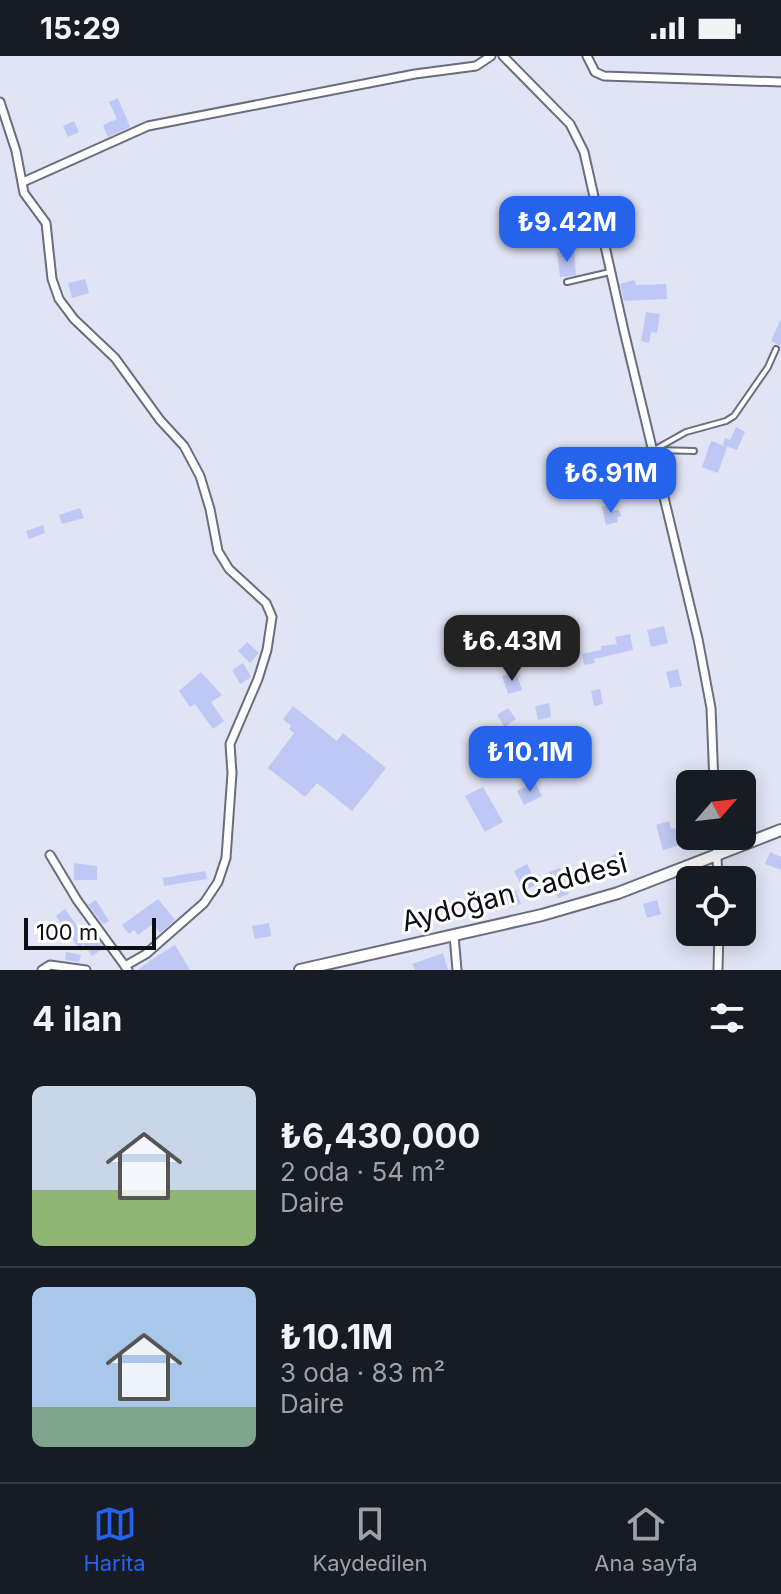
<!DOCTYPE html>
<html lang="tr">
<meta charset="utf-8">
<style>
body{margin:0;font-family:Inter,sans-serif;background:#20242c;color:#f1f3f6;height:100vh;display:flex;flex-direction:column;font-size:30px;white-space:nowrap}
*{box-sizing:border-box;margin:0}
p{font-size:26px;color:#9ea1a6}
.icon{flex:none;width:44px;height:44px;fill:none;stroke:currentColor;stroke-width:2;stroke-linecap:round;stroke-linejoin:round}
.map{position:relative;height:914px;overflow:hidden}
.drawer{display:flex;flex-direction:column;background:#171b24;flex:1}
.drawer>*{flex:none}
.needle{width:52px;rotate:62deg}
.controls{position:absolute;left:676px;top:714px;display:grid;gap:16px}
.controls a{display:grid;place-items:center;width:80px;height:80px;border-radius:12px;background:#171b24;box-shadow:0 4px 20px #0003;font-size:40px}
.scale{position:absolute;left:24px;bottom:20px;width:132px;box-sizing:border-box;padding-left:8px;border:4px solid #0c0d12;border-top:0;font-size:22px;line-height:28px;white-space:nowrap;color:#0c0d12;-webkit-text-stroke:6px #fff;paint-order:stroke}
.price{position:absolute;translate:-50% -68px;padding:0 18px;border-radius:16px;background:#2563eb;color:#fff;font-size:26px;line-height:52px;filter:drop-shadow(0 2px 4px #0008)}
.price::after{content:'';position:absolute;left:50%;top:48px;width:24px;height:18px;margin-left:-12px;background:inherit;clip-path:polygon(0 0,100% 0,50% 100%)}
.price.selected{background:#222;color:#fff}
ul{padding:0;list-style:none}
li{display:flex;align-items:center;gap:24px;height:200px;padding:0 32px}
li+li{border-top:2px solid #363941}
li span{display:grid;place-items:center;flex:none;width:224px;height:160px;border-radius:12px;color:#555}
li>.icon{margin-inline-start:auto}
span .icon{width:96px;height:96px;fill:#fffc;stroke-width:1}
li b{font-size:34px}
h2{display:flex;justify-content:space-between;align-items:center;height:96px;padding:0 32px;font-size:34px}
.status{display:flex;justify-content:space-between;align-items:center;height:56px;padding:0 40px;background:#171b24;direction:ltr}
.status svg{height:22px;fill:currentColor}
.tabs{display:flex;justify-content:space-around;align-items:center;height:112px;border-top:2px solid #363941;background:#171b24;font-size:22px;color:#9ea1a6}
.tabs a{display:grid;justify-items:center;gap:4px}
.tabs .selected{color:#2563eb}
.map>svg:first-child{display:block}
.building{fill:#bfc8f4}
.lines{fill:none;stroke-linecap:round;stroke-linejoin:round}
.lane-casing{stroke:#6a6d7b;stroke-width:8}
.street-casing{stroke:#6a6d7b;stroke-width:11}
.secondary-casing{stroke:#6a6d7b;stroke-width:14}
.lane{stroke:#fff;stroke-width:4}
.street{stroke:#fff;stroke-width:7}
.secondary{stroke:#fff;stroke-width:10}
.labels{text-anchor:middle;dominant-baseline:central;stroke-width:6;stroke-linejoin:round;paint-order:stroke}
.street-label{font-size:28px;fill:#0c0d12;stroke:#fff}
</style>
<div class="status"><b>15:29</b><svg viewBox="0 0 49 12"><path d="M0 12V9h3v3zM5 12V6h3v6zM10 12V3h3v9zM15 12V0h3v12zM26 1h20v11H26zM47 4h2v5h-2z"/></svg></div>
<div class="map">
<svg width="781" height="914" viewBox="0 0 781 914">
<rect width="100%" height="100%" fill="#e1e4f4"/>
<!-- building -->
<g class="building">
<path d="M118,42l12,29 -22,10 -5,-12 14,-6 -8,-17z"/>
<path d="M74,65l5,11 -11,5 -5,-11z"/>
<path d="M567,150l5,17 -14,4 -5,-17z"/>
<path d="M574,195l2,24 -16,2 -3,-25z"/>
<path d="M85,223l4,14 -17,5 -4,-15z"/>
<path d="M634,224l2,5 30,-1 1,15 -43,2 -4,-17z"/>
<path d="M646,256l14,2 -3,19 -6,-1 -2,11 -8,-2z"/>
<path d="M781,263v27l-10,-5z"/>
<path d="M736,371l9,5 -8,18 -14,-5 2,-7 5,2z"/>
<path d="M711,385l16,6 -9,26 -16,-6z"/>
<path d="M609,449l2,6 8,-1 2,6 -4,1 1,5 -12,3 -4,-18z"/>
<path d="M80,452l4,10 -22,6 -3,-9z"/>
<path d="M43,469l2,8 -16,6 -3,-8z"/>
<path d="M664,570l4,17 -17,4 -4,-17z"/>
<path d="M630,578l3,16 -39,9 1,4 -11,2 -2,-11 19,-4v-4l16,-2 -2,-7z"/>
<path d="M247,586l12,11 -9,10 -12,-12z"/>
<path d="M243,607l8,14 -11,7 -8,-14z"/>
<path d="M678,613l4,17 -12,2 -4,-16z"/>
<path d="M201,616l21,23 -11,7 13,19 -11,8 -18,-25 -5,3 -11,-16z"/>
<path d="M516,616l6,18 -14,4 -6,-18z"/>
<path d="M600,633l3,15 -9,2 -3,-15z"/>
<path d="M549,647l2,14 -13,3 -3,-14z"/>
<path d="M293,650l44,35 6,-8 43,35 -34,43 -35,-28 -12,14 -37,-29 26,-35 -5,-4 2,-3 -8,-7z"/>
<path d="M508,652l8,11 -11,8 -8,-12z"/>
<path d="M578,677l3,15 -20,4 -2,-11z"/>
<path d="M535,726l7,14 -18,9 -7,-14z"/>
<path d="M483,731l20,35 -18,10 -20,-36z"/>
<path d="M669,765l2,8 4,-1 5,17 -17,5 -7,-25z"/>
<path d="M621,795l8,16 -19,10 -8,-16z"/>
<path d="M770,796l11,5v13l-16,-6z"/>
<path d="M74,807l23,3v14h-23z"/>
<path d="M527,808l10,20 -13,7 -10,-20z"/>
<path d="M560,812l9,26 -11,4 -9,-26z"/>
<path d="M205,815l2,8 -43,7 -1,-8z"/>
<path d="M501,833l3,5 12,-4 5,14 -10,3 -2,-4 -15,8 -7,-15z"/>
<path d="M158,843l17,21 -15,13 -7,-9 -15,11 -4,-5 -5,4 -7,-9z"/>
<path d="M96,844l13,21 -6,3 -15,-19z"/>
<path d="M657,844l4,14 -14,4 -4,-14z"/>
<path d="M65,853l14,20 8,-4 17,23 -12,8 -9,-13 -2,8 -25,-35z"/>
<path d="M269,867l2,13 -16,3 -3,-13z"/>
<path d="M175,889l15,25h-52l13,-10z"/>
<path d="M66,896l15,3 -2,7 -14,-2z"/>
<path d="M443,897l5,17h-33l-3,-6z"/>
</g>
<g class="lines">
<!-- lane casing -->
<g class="lane-casing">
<g id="lane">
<path d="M567,226l43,-10"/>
<path d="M654,394l32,-18 40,-11 8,-5 34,-49 8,-18"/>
<path d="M656,394l38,1"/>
</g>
</g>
<!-- street casing -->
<g class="street-casing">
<g id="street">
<path d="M503,0l67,68 14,28 40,179 74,308 13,69 3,76"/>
<path d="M587,0l8,16 9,4 177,6"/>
<path d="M0,46l16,49 8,42 22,30 6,56 7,20 15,20 41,39 45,62 24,26 16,30 10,33 8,42 11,18 37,34 6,14 -5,33 -9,29 -28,65 2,29 -6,85 -8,24 -14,21 -58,51 -21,12 3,4"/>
<path d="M23,126l125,-56 267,-52 61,-8 15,-10"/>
<path d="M716,780l2,44"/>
<path d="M50,799l27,45 48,66"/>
<path d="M454,879l3,35"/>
<path d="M42,914l8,-5 36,5"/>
<path d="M718,914l1,-38"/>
</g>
</g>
<!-- secondary casing -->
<g class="secondary-casing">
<path id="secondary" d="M300,914l242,-55 76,-22 163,-63"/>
</g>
<!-- lane -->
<use href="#lane" class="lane"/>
<!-- street -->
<use href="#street" class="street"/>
<!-- secondary -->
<use href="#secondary" class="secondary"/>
</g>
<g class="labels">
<!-- street labels -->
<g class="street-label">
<text transform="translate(514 836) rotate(-15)">Aydoğan Caddesi</text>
</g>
</g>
</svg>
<div class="controls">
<a><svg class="needle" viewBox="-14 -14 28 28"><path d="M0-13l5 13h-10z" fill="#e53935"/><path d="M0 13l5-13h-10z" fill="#9ea1a6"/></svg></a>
<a><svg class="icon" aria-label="locate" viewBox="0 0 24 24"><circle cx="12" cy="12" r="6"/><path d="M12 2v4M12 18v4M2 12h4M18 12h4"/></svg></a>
</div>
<div class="scale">100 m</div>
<b class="price" style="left:567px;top:208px">₺9.42M</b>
<b class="price" style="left:611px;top:459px">₺6.91M</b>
<b class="price selected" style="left:512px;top:627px">₺6.43M</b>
<b class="price" style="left:530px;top:738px">₺10.1M</b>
</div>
<section class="drawer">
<h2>4 ilan<svg class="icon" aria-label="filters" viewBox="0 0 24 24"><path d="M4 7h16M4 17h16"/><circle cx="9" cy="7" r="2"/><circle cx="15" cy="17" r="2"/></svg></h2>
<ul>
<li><span style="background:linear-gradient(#c9d6e8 65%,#8fb573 0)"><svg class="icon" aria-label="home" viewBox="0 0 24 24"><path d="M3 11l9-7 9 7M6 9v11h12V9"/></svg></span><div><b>₺6,430,000</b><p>2 oda · 54 m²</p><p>Daire</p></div></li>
<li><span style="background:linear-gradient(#a9c7e8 75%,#7fa58c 0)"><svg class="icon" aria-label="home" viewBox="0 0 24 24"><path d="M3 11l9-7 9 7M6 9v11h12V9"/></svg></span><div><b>₺10.1M</b><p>3 oda · 83 m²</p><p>Daire</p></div></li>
</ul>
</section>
<nav class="tabs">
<a class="selected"><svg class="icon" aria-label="map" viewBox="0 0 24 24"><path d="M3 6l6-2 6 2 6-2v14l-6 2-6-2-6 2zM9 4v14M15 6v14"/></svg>Harita</a>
<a><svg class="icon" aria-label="saved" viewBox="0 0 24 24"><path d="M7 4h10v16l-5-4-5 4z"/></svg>Kaydedilen</a>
<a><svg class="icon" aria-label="home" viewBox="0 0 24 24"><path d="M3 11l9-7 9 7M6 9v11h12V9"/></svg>Ana sayfa</a>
</nav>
